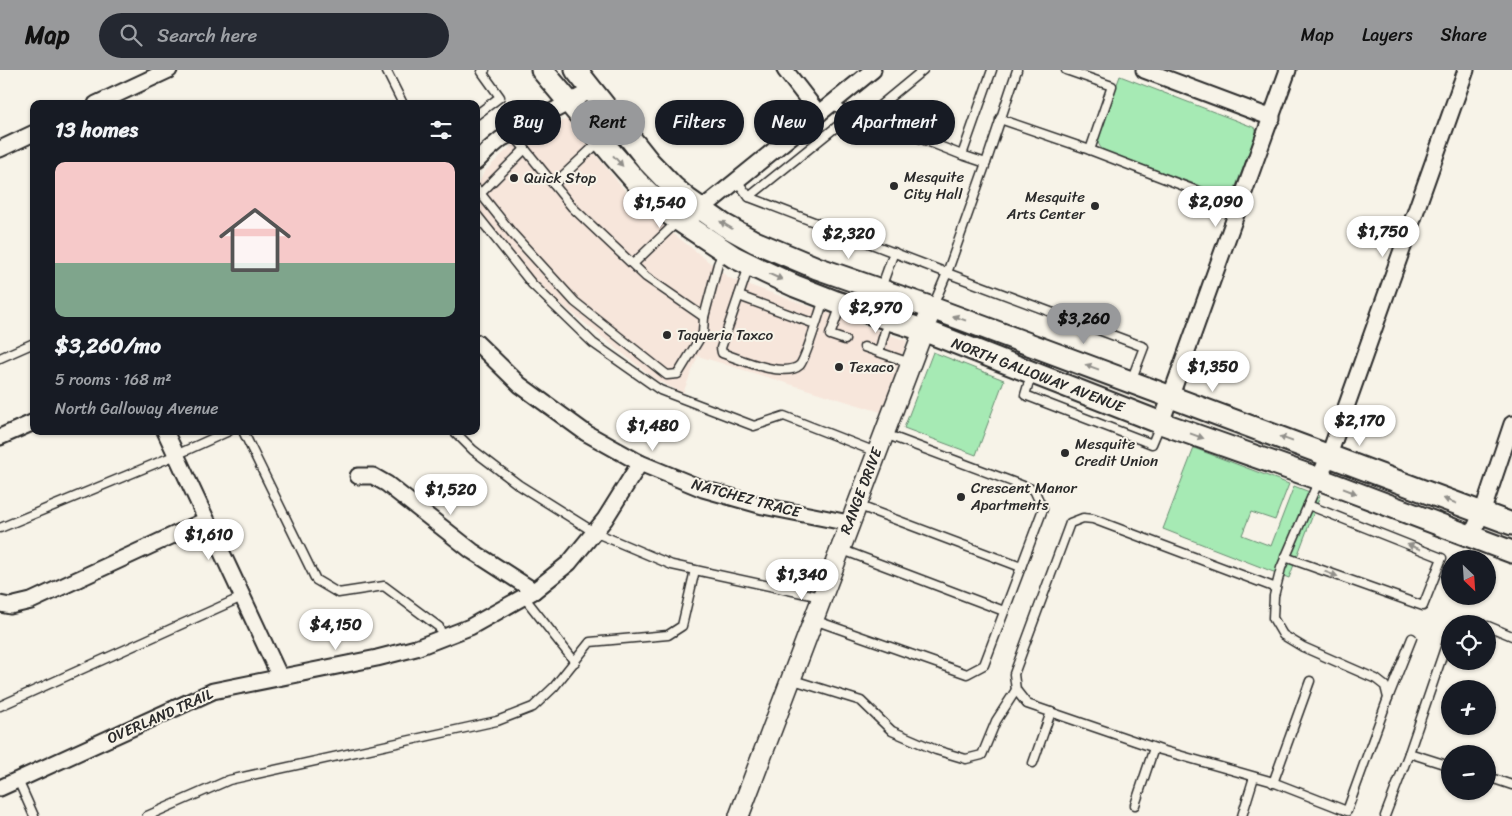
<!DOCTYPE html>
<meta charset="utf-8">
<style>
body{margin:0;font-family:Sriracha,sans-serif;background:#242831;color:#f1f3f6;height:100vh;display:flex;flex-direction:column;font-size:19px;white-space:nowrap}
*{box-sizing:border-box;margin:0}
p{font-size:16px;color:#9ea1a6}
.icon{flex:none;width:28px;height:28px;fill:none;stroke:currentColor;stroke-width:2;stroke-linecap:round;stroke-linejoin:round}
.map{position:relative;flex:1;overflow:hidden}
.drawer{position:absolute;left:30px;top:30px;width:450px;height:335px;display:flex;flex-direction:column;background:#171b24;border-radius:10px;box-shadow:0 1px 4px #0004}
.drawer>*{flex:none}
.guide{position:absolute;left:495px;top:30px;width:475px;height:45px;display:flex;gap:10px}
.needle{width:32px;rotate:155deg}
.controls{position:absolute;left:1441px;top:480px;display:grid;gap:10px}
.controls a{display:grid;place-items:center;width:55px;height:55px;border-radius:50%;background:#171b24;box-shadow:0 1px 4px #0004;font-size:25px}
.price{position:absolute;translate:-50% -42px;padding:0 11px;border-radius:18px;background:#fff;color:#222;font-size:16px;line-height:32px;filter:drop-shadow(0 1px 2px #0008)}
.price::after{content:'';position:absolute;left:50%;top:30px;width:15px;height:11px;margin-left:-8px;background:inherit;clip-path:polygon(0 0,100% 0,50% 100%)}
.price.current{background:#98999b;color:#111}
ul{padding:0;list-style:none}
li{display:grid;align-content:center;gap:10px;height:265px;padding:0 25px}
li+li{border-top:1px solid #363941}
li span{display:grid;place-items:center;height:155px;border-radius:10px;color:#555}
li>.icon{margin-inline-start:auto}
span .icon{width:90px;height:90px;fill:#fffc;stroke-width:1}
li b{font-size:21px}
h2{display:flex;justify-content:space-between;align-items:center;height:60px;padding:0 25px;font-size:21px}
.pill{padding:0 18px;border-radius:22px;background:#171b24;box-shadow:0 1px 4px #0004;font-size:18px;line-height:45px}
.pill.current{background:#98999b;color:#111}
header{display:flex;align-items:center;gap:30px;box-sizing:border-box;height:70px;padding:0 25px;background:#98999b;color:#111}
header strong{font-size:24px}
nav{display:flex;gap:28px;margin-inline-start:auto;font-size:18px}
.search{width:350px;height:45px;background:#242831;display:flex;align-items:center;gap:12px;box-sizing:border-box;padding:0 18px;border-radius:28px;color:#9ea1a6;font-size:19px}
.map>svg:first-child{display:block}
.built{fill:#f7e6db}
.green{fill:#a6eab4;stroke:#688a70}
.lines{fill:none;stroke-linecap:round;stroke-linejoin:round}
.service-casing{stroke:#2b2b2b;stroke-width:11}
.minor-casing{stroke:#2b2b2b;stroke-width:19}
.tertiary-casing{stroke:#2b2b2b;stroke-width:22}
.secondary-casing{stroke:#2b2b2b;stroke-width:25}
.service{stroke:#f7f3e8;stroke-width:8}
.minor{stroke:#f7f3e8;stroke-width:15}
.tertiary{stroke:#f7f3e8;stroke-width:19}
.secondary{stroke:#f7f3e8;stroke-width:21}
.oneway{fill:#918f8a}
.poi-dot{fill:#2b2b2b;stroke:#f7f3e8;stroke-width:2}
.labels{text-anchor:middle;dominant-baseline:central;stroke-width:4;stroke-linejoin:round;paint-order:stroke}
.poi-label{font-size:15px;fill:#2b2b2b;stroke:#f7f3e8;text-anchor:start}
.street-label{font-size:15px;fill:#2b2b2b;stroke:#f7f3e8}
</style>
<header>
<strong>Map</strong>
<div class="search"><svg class="icon" aria-label="search" viewBox="0 0 24 24"><circle cx="10" cy="10" r="6"/><path d="M15 15l6 6"/></svg>Search here</div>
<nav><a>Map</a><a>Layers</a><a>Share</a></nav>
</header>
<div class="map">
<svg width="1512" height="746" viewBox="0 0 1512 746">
<rect width="100%" height="100%" fill="#f7f3e8"/>
<filter id="ink" filterUnits="userSpaceOnUse"><feTurbulence type="fractalNoise" baseFrequency=".02" numOctaves="2"/><feDisplacementMap in="SourceGraphic" scale="10" xChannelSelector="R" yChannelSelector="G"/><feConvolveMatrix kernelMatrix="1 2 1 2 8 2 1 2 1" color-interpolation-filters="sRGB"/></filter>
<g filter="url(#ink)">
<!-- built -->
<path class="built" d="M567,49l67,83 95,76 178,63 -26,71 -183,-56 -15,37 -27,-13 -114,-91 -66,-82v-18l8,-17 29,-28z"/>
<!-- green -->
<g class="green">
<path d="M1120,6l133,51 3,2v7l-24,60h-4l-124,-45c-5,-5 -7,-8 -6,-15z"/>
<path d="M933,282l71,28 -28,75 -72,-27z"/>
<path d="M1194,378l95,36 -14,36 -24,-8 -9,23 29,11 23,-60 26,10 -31,82 -126,-49z"/>
</g>
<g class="lines">
<!-- service casing -->
<g class="service-casing">
<g id="service">
<path d="M386,0l17,34"/>
<path d="M1066,0l46,16 -22,64 149,57"/>
<path d="M832,34l19,11 15,2 57,-47"/>
<path d="M476,45l24,-18 -18,-25 3,-2"/>
<path d="M866,47l96,38"/>
<path d="M1000,49l90,31"/>
<path d="M512,63l60,74 74,70 58,40 14,-53 5,-12"/>
<path d="M986,93l31,-93"/>
<path d="M737,111l12,16 198,76 39,-110 -24,-8 30,-85"/>
<path d="M554,114l46,-43"/>
<path d="M476,118l36,45 63,69 92,73 11,-1 25,-41 1,-16"/>
<path d="M481,123l44,-44"/>
<path d="M749,127l102,-82"/>
<path d="M476,144l56,70 61,59 67,47 94,36 30,-10 92,36"/>
<path d="M633,194l44,-42"/>
<path d="M749,196l-28,82 1,5c17,6 63,26 78,12 6,-7 20,-54 24,-66"/>
<path d="M881,218l13,-36"/>
<path d="M739,226l76,28"/>
<path d="M841,235l-11,30 15,5"/>
<path d="M933,236l14,-33 197,74 -13,34"/>
<path d="M864,277l46,16"/>
<path d="M879,282l9,-32"/>
<path d="M0,288l34,-15"/>
<path d="M1031,305l-6,20 127,49 8,-19"/>
<path d="M243,361l73,149 22,13 46,-7 55,41 4,11"/>
<path d="M454,361l19,19 46,35 75,47 78,33 149,32"/>
<path d="M857,435l164,62"/>
<path d="M0,458l176,-73 53,-24"/>
<path d="M840,479l164,62"/>
<path d="M1285,487l138,49 19,-48 -134,-53"/>
<path d="M1276,518l-183,-69 -10,-1 -13,5 -56,151 2,16 11,14 134,46 109,31 77,30 41,-113 -3,-12 -9,-7 -73,-32 -20,-12 -10,-17 1,-22 7,-28 38,-88"/>
<path d="M524,527l51,65"/>
<path d="M814,550l153,54 17,-9 59,-156 -9,-19 -149,-56"/>
<path d="M1468,554l10,-2 4,2"/>
<path d="M1488,556l24,10"/>
<path d="M790,609l71,22 31,30 44,19 30,9 16,-4 14,-34 20,-31"/>
<path d="M1388,628l24,-60"/>
<path d="M0,636l242,-109"/>
<path d="M1409,683l41,13"/>
<path d="M1033,693l18,-51"/>
<path d="M1488,707l24,8"/>
<path d="M18,710l16,36"/>
<path d="M1273,713l37,-102"/>
<path d="M1135,735l19,-57"/>
<path d="M147,746l82,-36 268,-59 36,-14 21,-20 36,-45 78,-7 14,-9 13,-56"/>
<path d="M1242,746l12,-39"/>
<path d="M1385,746l24,-63 39,-114 2,-3"/>
</g>
</g>
<!-- minor casing -->
<g class="minor-casing">
<g id="minor">
<path d="M785,0l34,44"/>
<path d="M1144,0l128,48"/>
<path d="M96,34l73,-34"/>
<path d="M0,79l34,-16"/>
<path d="M476,92l12,-12 13,-11 91,-49"/>
<path d="M683,154l190,-154"/>
<path d="M476,272l44,43 66,48 54,30 63,26 60,17 86,17"/>
<path d="M1161,353l127,-353"/>
<path d="M165,361l115,246"/>
<path d="M0,367l34,-15"/>
<path d="M358,406h15l14,8 85,67 62,40"/>
<path d="M1319,409l10,-24 137,-385"/>
<path d="M1471,466l11,-23 30,-89"/>
<path d="M0,534l10,2 21,-5 175,-81"/>
<path d="M0,718l213,-97 164,-33 39,-10 54,-21 64,-36 35,-28 36,-44 35,-56"/>
</g>
</g>
<!-- tertiary casing -->
<g class="tertiary-casing">
<path id="tertiary" d="M739,746l193,-508"/>
</g>
<!-- secondary casing -->
<g class="secondary-casing">
<g id="secondary">
<path d="M542,0l72,86 22,25 35,34 63,42 33,16 28,13 41,16 87,28 238,93 158,56 193,73"/>
<path d="M576,0l73,92 24,25 14,12 37,26 31,17 62,26 115,40 580,216"/>
</g>
</g>
<!-- service -->
<use href="#service" class="service"/>
<!-- minor -->
<use href="#minor" class="minor"/>
<!-- tertiary -->
<use href="#tertiary" class="tertiary"/>
<!-- secondary -->
<use href="#secondary" class="secondary"/>
</g>
<!-- one-way arrows -->
<defs><path id="oneway-solid" d="M-6-.8H1V-3.2L6.5 0L1 3.2V.8H-6Z" transform="scale(1.25)"/></defs>
<g class="oneway">
<use href="#oneway-solid" transform="translate(618 91) rotate(48)"/>
<use href="#oneway-solid" transform="translate(726 155) rotate(-149)"/>
<use href="#oneway-solid" transform="translate(776 207) rotate(24)"/>
<use href="#oneway-solid" transform="translate(959 248) rotate(-160)"/>
<use href="#oneway-solid" transform="translate(1092 297) rotate(-160)"/>
<use href="#oneway-solid" transform="translate(1197 366) rotate(20)"/>
<use href="#oneway-solid" transform="translate(1286 369) rotate(-160)"/>
<use href="#oneway-solid" transform="translate(1350 421) rotate(21)"/>
<use href="#oneway-solid" transform="translate(1450 431) rotate(-159)"/>
<use href="#oneway-solid" transform="translate(1414 477) rotate(-159)"/>
<use href="#oneway-solid" transform="translate(1331 504) rotate(20)"/>
</g>
</g>
<!-- markers -->
<g class="poi-dot">
<circle cx="514" cy="108" r="5"/>
<circle cx="894" cy="116" r="5"/>
<circle cx="1095" cy="136" r="5"/>
<circle cx="667" cy="265" r="5"/>
<circle cx="839" cy="297" r="5"/>
<circle cx="1065" cy="383" r="5"/>
<circle cx="961" cy="427" r="5"/>
</g>
<g class="labels">
<!-- poi labels -->
<g class="poi-label">
<text x="904" y="107">Mesquite<tspan x="904" dy="17">City Hall</tspan></text>
<text x="524" y="108">Quick Stop</text>
<text x="1085" y="127" text-anchor="end">Mesquite<tspan x="1085" dy="17">Arts Center</tspan></text>
<text x="677" y="265">Taqueria Taxco</text>
<text x="849" y="297">Texaco</text>
<text x="1075" y="374">Mesquite<tspan x="1075" dy="17">Credit Union</tspan></text>
<text x="971" y="418">Crescent Manor<tspan x="971" dy="17">Apartments</tspan></text>
</g>
<!-- street labels -->
<g class="street-label">
<text transform="translate(1038 305) rotate(21)">NORTH GALLOWAY AVENUE</text>
<text transform="translate(861 421) rotate(-69)">RANGE DRIVE</text>
<text transform="translate(746 428) rotate(15)">NATCHEZ TRACE</text>
<text transform="translate(160 646) rotate(-24)">OVERLAND TRAIL</text>
</g>
</g>
</svg>
<div class="controls">
<a><svg class="needle" viewBox="-14 -14 28 28"><path d="M0-13l5 13h-10z" fill="#e53935"/><path d="M0 13l5-13h-10z" fill="#9ea1a6"/></svg></a>
<a><svg class="icon" aria-label="locate" viewBox="0 0 24 24"><circle cx="12" cy="12" r="6"/><path d="M12 2v4M12 18v4M2 12h4M18 12h4"/></svg></a>
<a>+</a>
<a>−</a>
</div>
<b class="price" style="left:1216px;top:158px">$2,090</b>
<b class="price" style="left:660px;top:159px">$1,540</b>
<b class="price" style="left:1383px;top:188px">$1,750</b>
<b class="price" style="left:849px;top:190px">$2,320</b>
<b class="price" style="left:876px;top:264px">$2,970</b>
<b class="price current" style="left:1084px;top:275px">$3,260</b>
<b class="price" style="left:1213px;top:323px">$1,350</b>
<b class="price" style="left:1360px;top:377px">$2,170</b>
<b class="price" style="left:653px;top:382px">$1,480</b>
<b class="price" style="left:451px;top:446px">$1,520</b>
<b class="price" style="left:209px;top:491px">$1,610</b>
<b class="price" style="left:802px;top:531px">$1,340</b>
<b class="price" style="left:336px;top:581px">$4,150</b>
<div class="guide">
<a class="pill">Buy</a>
<a class="pill current">Rent</a>
<a class="pill">Filters</a>
<a class="pill">New</a>
<a class="pill">Apartment</a>
</div>
<section class="drawer">
<h2>13 homes<svg class="icon" aria-label="filters" viewBox="0 0 24 24"><path d="M4 7h16M4 17h16"/><circle cx="9" cy="7" r="2"/><circle cx="15" cy="17" r="2"/></svg></h2>
<ul>
<li><span style="background:linear-gradient(#f6c9c9 65%,#7fa58c 0)"><svg class="icon" aria-label="home" viewBox="0 0 24 24"><path d="M3 11l9-7 9 7M6 9v11h12V9"/></svg></span><div><b>$3,260/mo</b><p>5 rooms · 168 m²</p><p>North Galloway Avenue</p></div></li>
</ul>
</section>
</div>
